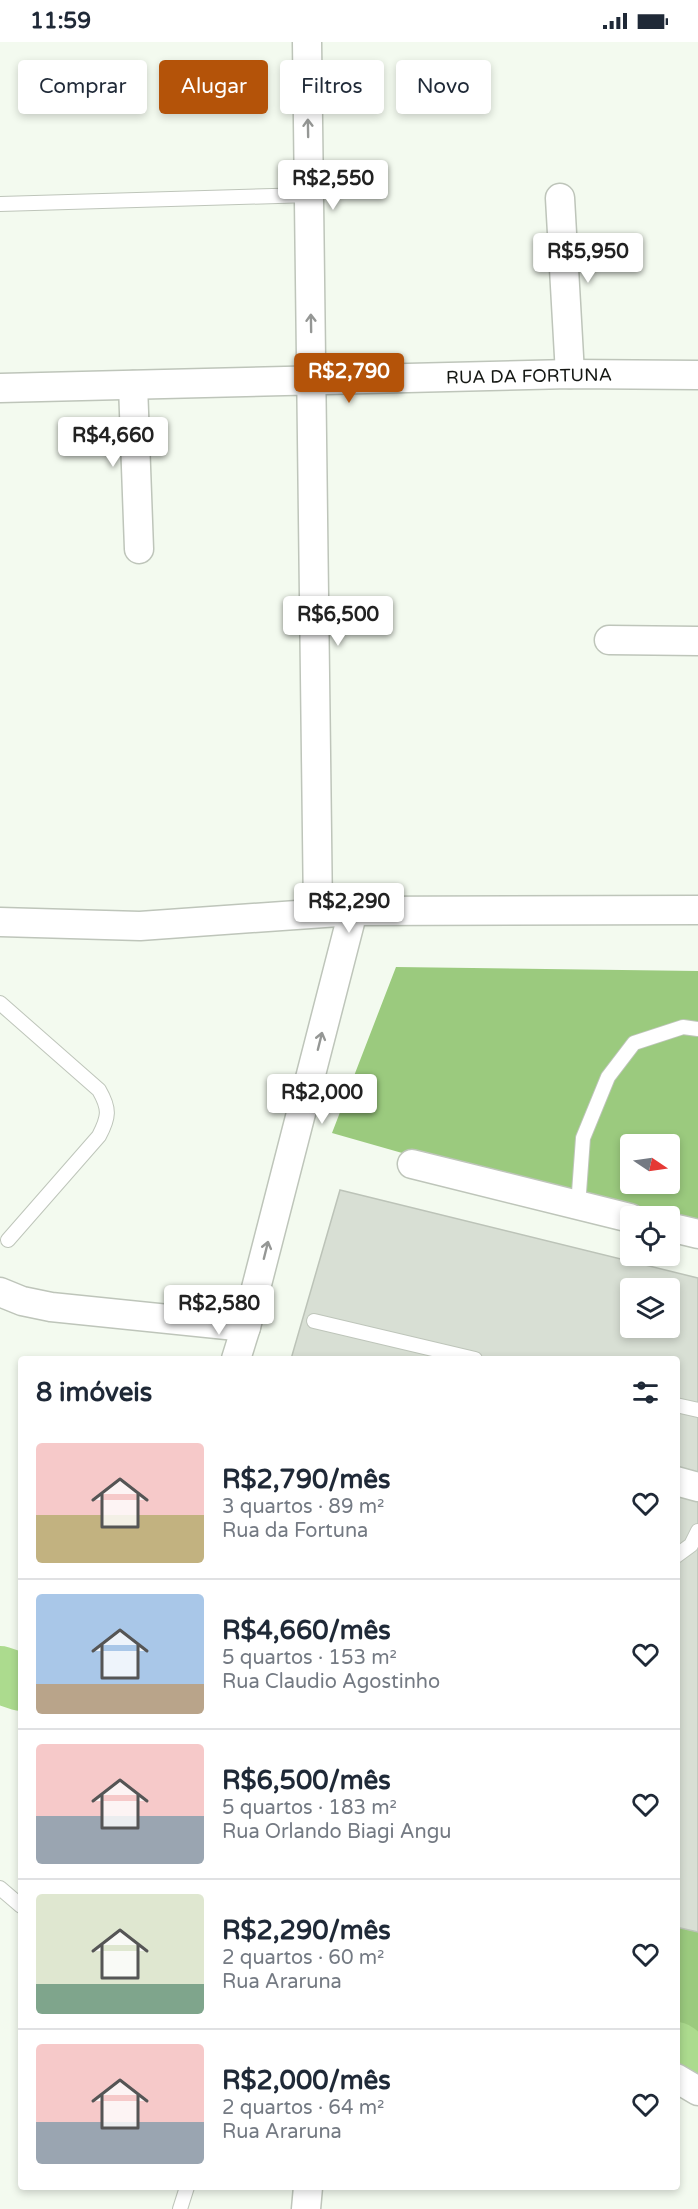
<!DOCTYPE html>
<html lang="pt">
<meta charset="utf-8">
<style>
body{margin:0;font-family:"Varela Round",sans-serif;background:#f2f2f3;color:#1f2937;height:100vh;display:flex;flex-direction:column;font-size:22px;white-space:nowrap}
*{box-sizing:border-box;margin:0}
p{font-size:20px;color:#747a83}
.icon{flex:none;width:33px;height:33px;fill:none;stroke:currentColor;stroke-width:2;stroke-linecap:round;stroke-linejoin:round}
.map{position:relative;flex:1;overflow:hidden}
.side{position:absolute;left:18px;top:1314px;width:662px;height:834px;display:flex;flex-direction:column;background:#fff;border-radius:6px;box-shadow:0 3px 9px #0003}
.side>*{flex:none}
.top-card{position:absolute;left:18px;top:18px;width:663px;height:54px;display:flex;gap:12px}
.needle{width:39px;rotate:103deg}
.tools{position:absolute;left:620px;top:1092px;display:grid;gap:12px}
.tools a{display:grid;place-items:center;width:60px;height:60px;border-radius:6px;background:#fff;box-shadow:0 3px 9px #0003;font-size:30px}
.price{position:absolute;translate:-50% -51px;padding:0 14px;border-radius:6px;background:#fff;color:#222;font-size:20px;line-height:39px;filter:drop-shadow(0 2px 3px #0008)}
.price::after{content:'';position:absolute;left:50%;top:36px;width:18px;height:14px;margin-left:-9px;background:inherit;clip-path:polygon(0 0,100% 0,50% 100%)}
.price.active{background:#b45309;color:#fff}
ul{padding:0;list-style:none}
li{display:flex;align-items:center;gap:18px;height:150px;padding:0 18px}
li+li{border-top:2px solid #e0e1e3}
li span{display:grid;place-items:center;flex:none;width:168px;height:120px;border-radius:6px;color:#555}
li>.icon{margin-inline-start:auto}
span .icon{width:72px;height:72px;fill:#fffc;stroke-width:1}
li b{font-size:26px}
h2{display:flex;justify-content:space-between;align-items:center;height:72px;padding:0 18px;font-size:26px}
.tag{padding:0 21px;border-radius:6px;background:#fff;box-shadow:0 3px 9px #0003;font-size:21px;line-height:54px}
.tag.active{background:#b45309;color:#fff}
.status{display:flex;justify-content:space-between;align-items:center;height:42px;padding:0 30px;background:#fff;direction:ltr}
.status svg{height:16px;fill:currentColor}
.map>svg:first-child{display:block}
.forest{fill:#9bca7e;fill-rule:evenodd}
.lines{fill:none;stroke-linecap:round;stroke-linejoin:round}
.river{stroke:#acdb8e;stroke-width:58}
.building{fill:#d8dfd4;stroke:#bcc3b8;stroke-width:1.5;fill-rule:evenodd}
.service-casing{stroke:#bec5ba;stroke-width:16}
.minor-casing{stroke:#bec5ba;stroke-width:31}
.service{stroke:#fff;stroke-width:14}
.minor{stroke:#fff;stroke-width:28}
.oneway{stroke:#959795}
.labels{text-anchor:middle;dominant-baseline:central;stroke-width:6;stroke-linejoin:round;paint-order:stroke}
.street-label{font-size:18px;fill:#141713;stroke:#fff}
</style>
<div class="status"><b>11:59</b><svg viewBox="0 0 49 12"><path d="M0 12V9h3v3zM5 12V6h3v6zM10 12V3h3v9zM15 12V0h3v12zM26 1h20v11H26zM47 4h2v5h-2z"/></svg></div>
<div class="map">
<svg width="698" height="2167" viewBox="0 0 698 2167">
<rect width="100%" height="100%" fill="#f3faef"/>
<!-- forest -->
<g class="forest">
<path d="M396,925l302,4v266l-29,-21 -39,2 -298,-85zM630,1102h39v40h-39z"/>
<path d="M677,1885l21,5v141l-21,-9z"/>
</g>
<g class="lines">
<!-- river -->
<g class="river">
<path d="M0,1633l21,7"/>
<path d="M676,2009l11,9 11,3"/>
</g>
</g>
<!-- building -->
<path class="building" d="M340,1148l358,88v654l-22,-5v-568h-385zM630,1246h39v40h-39z"/>
<g class="lines">
<!-- service casing -->
<g class="service-casing">
<g id="service">
<path d="M0,162l310,-9"/>
<path d="M0,961l99,87c11,19 10,27 0,46l-91,104"/>
<path d="M578,1164l5,-68 25,-61 26,-34 49,-16 15,2"/>
<path d="M314,1279l161,38"/>
<path d="M676,1363l22,5"/>
<path d="M676,1514l15,-11 7,-14"/>
<path d="M0,1846l21,18"/>
<path d="M180,2167l7,-22"/>
</g>
</g>
<!-- minor casing -->
<g class="minor-casing">
<g id="minor">
<path d="M307,0l11,871"/>
<path d="M560,156l10,176"/>
<path d="M133,343l6,164"/>
<path d="M0,346l570,-14 128,1"/>
<path d="M609,598l89,1"/>
<path d="M0,880l140,4 213,-15 345,-1"/>
<path d="M412,1122l218,54"/>
<path d="M669,1185l29,7"/>
<path d="M0,1250l22,9 29,6 195,20"/>
<path d="M236,1317l10,-32 107,-416"/>
<path d="M676,1439l22,6"/>
<path d="M676,2036l22,13"/>
<path d="M306,2167l2,-22"/>
</g>
</g>
<!-- service -->
<use href="#service" class="service"/>
<!-- minor -->
<use href="#minor" class="minor"/>
</g>
<!-- one-way arrows -->
<defs><path id="oneway-shaft" d="M-6 0H5M1.5-3L5.5 0L1.5 3" fill="none" stroke-width="1.6" stroke-linecap="round" stroke-linejoin="round" transform="scale(1.5)"/></defs>
<g class="oneway">
<use href="#oneway-shaft" transform="translate(308 86) rotate(-91)"/>
<use href="#oneway-shaft" transform="translate(311 281) rotate(-91)"/>
<use href="#oneway-shaft" transform="translate(320 999) rotate(-76)"/>
<use href="#oneway-shaft" transform="translate(266 1208) rotate(-76)"/>
</g>
<g class="labels">
<!-- street labels -->
<g class="street-label">
<text transform="translate(529 334) rotate(-1)">RUA DA FORTUNA</text>
</g>
</g>
</svg>
<div class="tools">
<a><svg class="needle" viewBox="-14 -14 28 28"><path d="M0-13l5 13h-10z" fill="#e53935"/><path d="M0 13l5-13h-10z" fill="#747a83"/></svg></a>
<a><svg class="icon" aria-label="locate" viewBox="0 0 24 24"><circle cx="12" cy="12" r="6"/><path d="M12 2v4M12 18v4M2 12h4M18 12h4"/></svg></a>
<a><svg class="icon" aria-label="layers" viewBox="0 0 24 24"><path d="M12 4l9 5-9 5-9-5zM3 14l9 5 9-5"/></svg></a>
</div>
<b class="price" style="left:333px;top:169px">R$2,550</b>
<b class="price" style="left:588px;top:242px">R$5,950</b>
<b class="price active" style="left:349px;top:362px">R$2,790</b>
<b class="price" style="left:113px;top:426px">R$4,660</b>
<b class="price" style="left:338px;top:605px">R$6,500</b>
<b class="price" style="left:349px;top:892px">R$2,290</b>
<b class="price" style="left:322px;top:1083px">R$2,000</b>
<b class="price" style="left:219px;top:1294px">R$2,580</b>
<div class="top-card">
<a class="tag">Comprar</a>
<a class="tag active">Alugar</a>
<a class="tag">Filtros</a>
<a class="tag">Novo</a>
</div>
<section class="side">
<h2>8 imóveis<svg class="icon" aria-label="filters" viewBox="0 0 24 24"><path d="M4 7h16M4 17h16"/><circle cx="9" cy="7" r="2"/><circle cx="15" cy="17" r="2"/></svg></h2>
<ul>
<li><span style="background:linear-gradient(#f6c9c9 60%,#c2b280 0)"><svg class="icon" aria-label="home" viewBox="0 0 24 24"><path d="M3 11l9-7 9 7M6 9v11h12V9"/></svg></span><div><b>R$2,790/mês</b><p>3 quartos · 89 m²</p><p>Rua da Fortuna</p></div><svg class="icon" aria-label="heart" viewBox="0 0 24 24"><path d="M12 20l-8-8c-3-5 5-10 8-4 3-6 11-1 8 4z"/></svg></li>
<li><span style="background:linear-gradient(#a9c7e8 75%,#b9a48a 0)"><svg class="icon" aria-label="home" viewBox="0 0 24 24"><path d="M3 11l9-7 9 7M6 9v11h12V9"/></svg></span><div><b>R$4,660/mês</b><p>5 quartos · 153 m²</p><p>Rua Claudio Agostinho</p></div><svg class="icon" aria-label="heart" viewBox="0 0 24 24"><path d="M12 20l-8-8c-3-5 5-10 8-4 3-6 11-1 8 4z"/></svg></li>
<li><span style="background:linear-gradient(#f6c9c9 60%,#9aa5b1 0)"><svg class="icon" aria-label="home" viewBox="0 0 24 24"><path d="M3 11l9-7 9 7M6 9v11h12V9"/></svg></span><div><b>R$6,500/mês</b><p>5 quartos · 183 m²</p><p>Rua Orlando Biagi Angu</p></div><svg class="icon" aria-label="heart" viewBox="0 0 24 24"><path d="M12 20l-8-8c-3-5 5-10 8-4 3-6 11-1 8 4z"/></svg></li>
<li><span style="background:linear-gradient(#dfe7d0 75%,#7fa58c 0)"><svg class="icon" aria-label="home" viewBox="0 0 24 24"><path d="M3 11l9-7 9 7M6 9v11h12V9"/></svg></span><div><b>R$2,290/mês</b><p>2 quartos · 60 m²</p><p>Rua Araruna</p></div><svg class="icon" aria-label="heart" viewBox="0 0 24 24"><path d="M12 20l-8-8c-3-5 5-10 8-4 3-6 11-1 8 4z"/></svg></li>
<li><span style="background:linear-gradient(#f6c9c9 65%,#9aa5b1 0)"><svg class="icon" aria-label="home" viewBox="0 0 24 24"><path d="M3 11l9-7 9 7M6 9v11h12V9"/></svg></span><div><b>R$2,000/mês</b><p>2 quartos · 64 m²</p><p>Rua Araruna</p></div><svg class="icon" aria-label="heart" viewBox="0 0 24 24"><path d="M12 20l-8-8c-3-5 5-10 8-4 3-6 11-1 8 4z"/></svg></li>
</ul>
</section>
</div>
